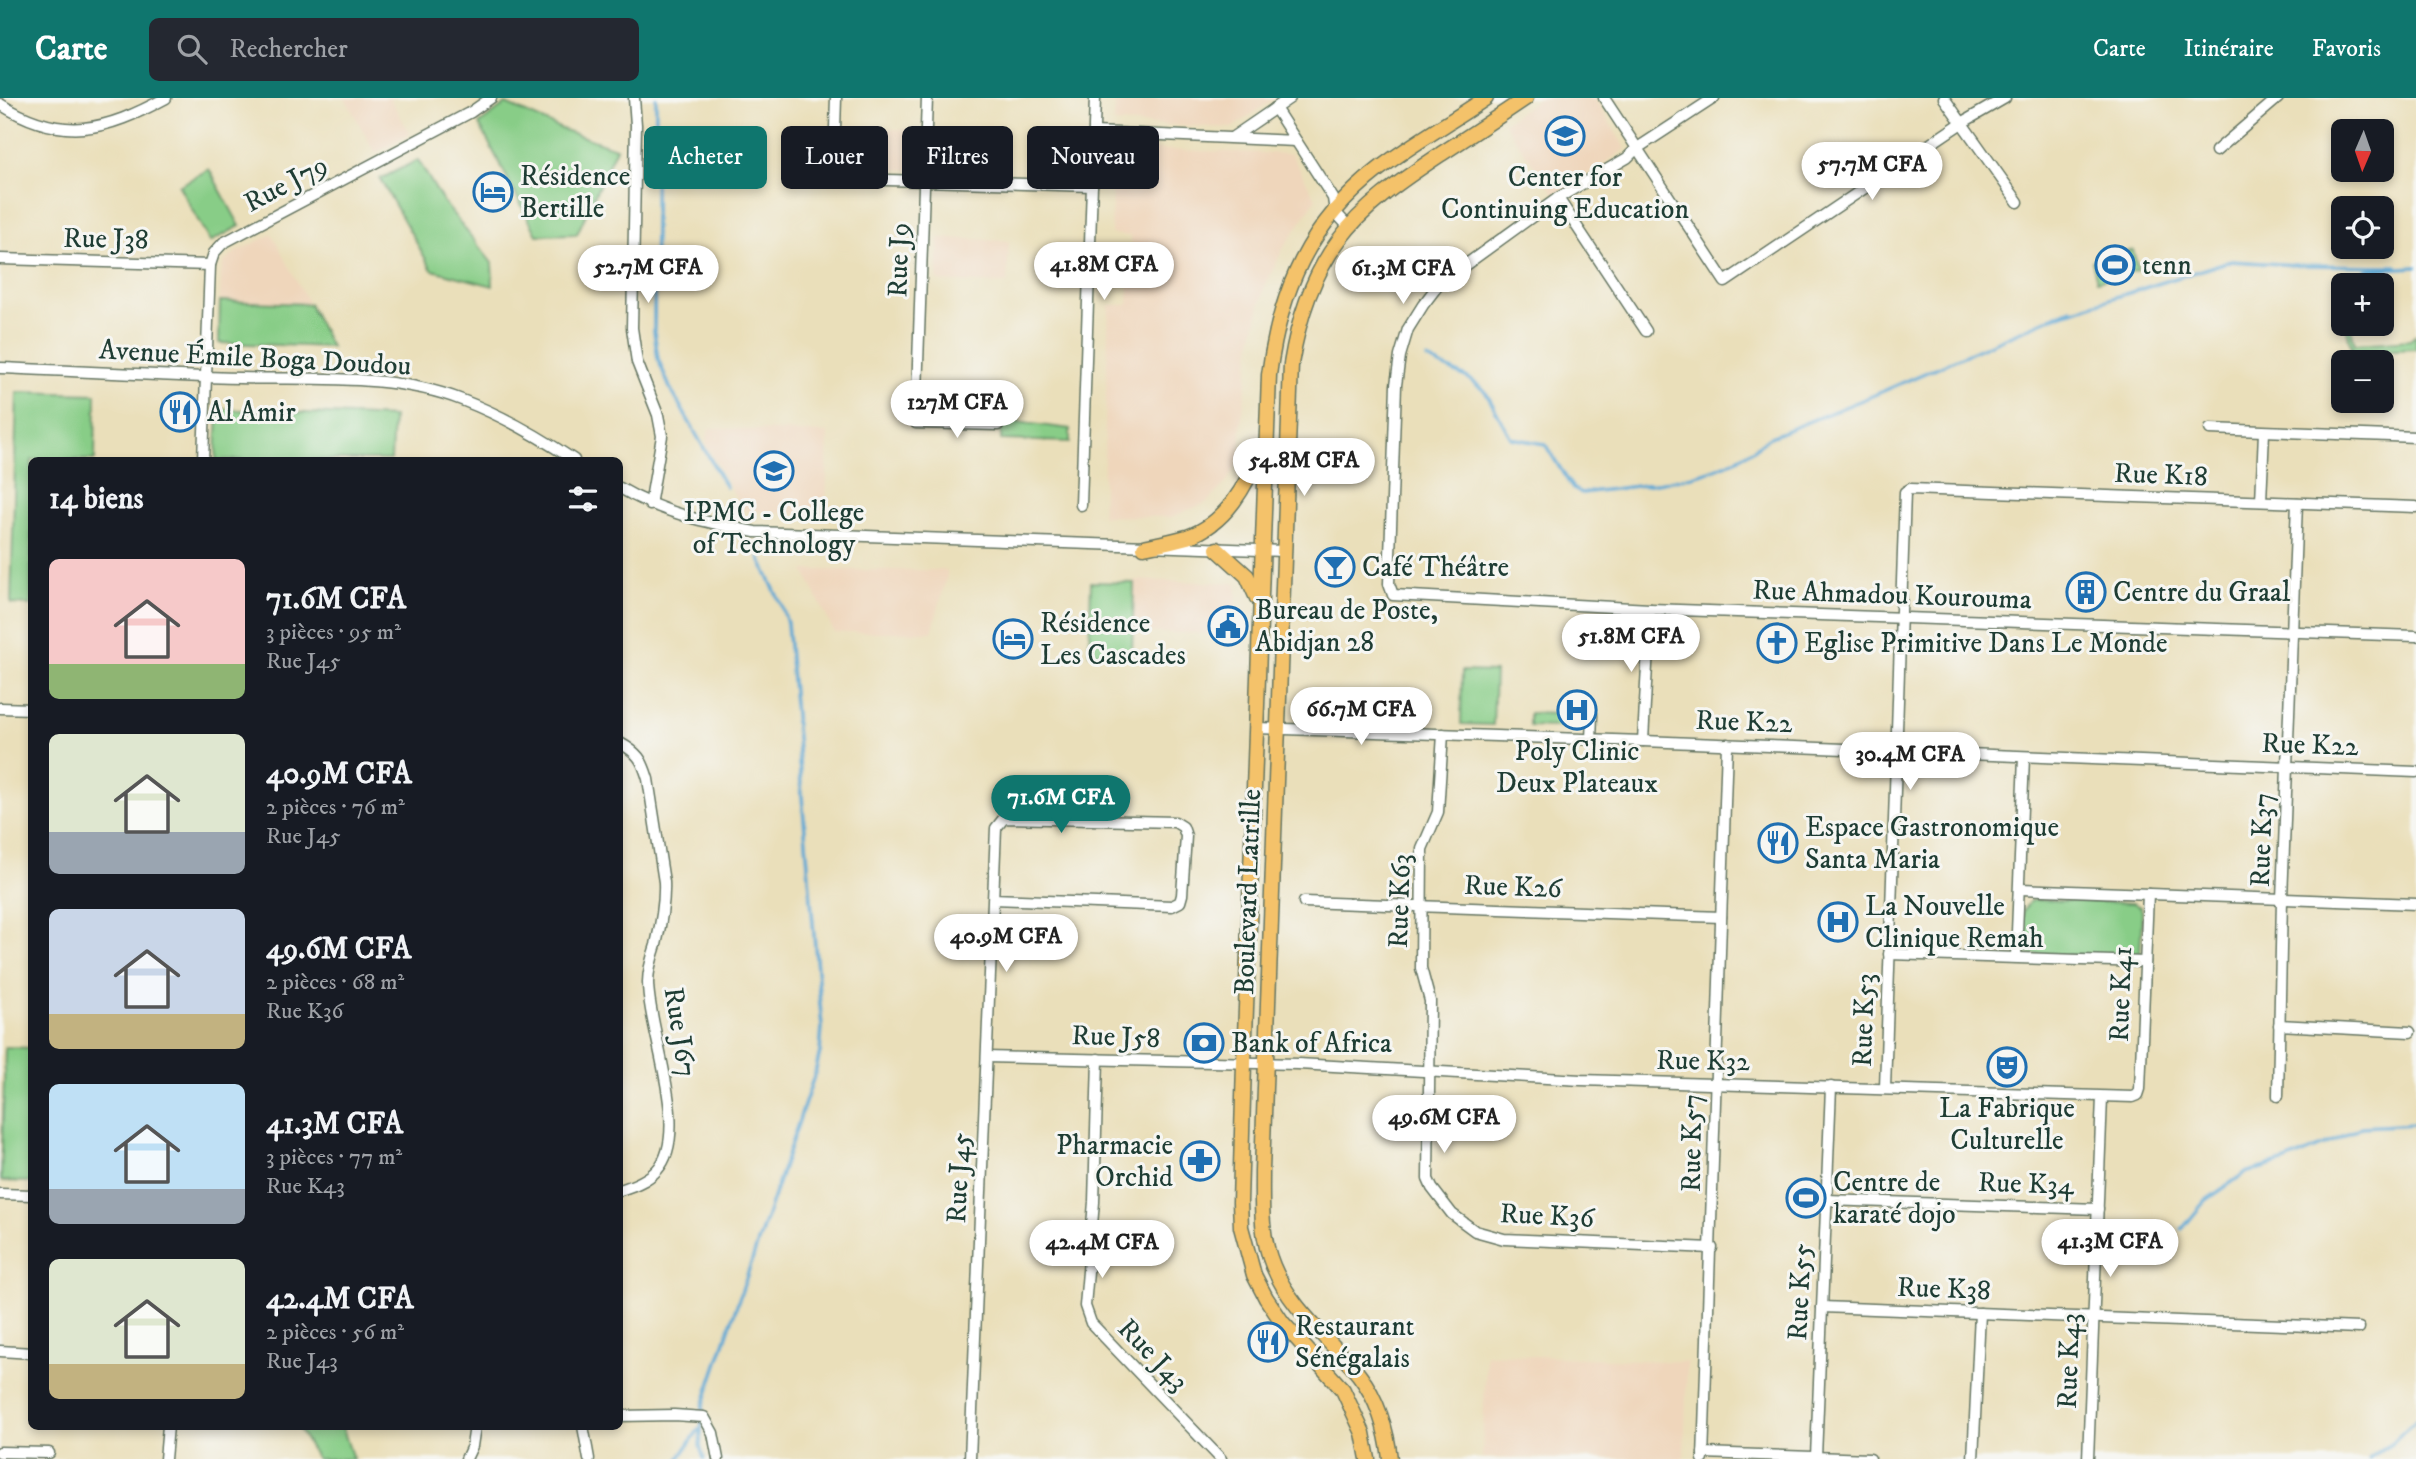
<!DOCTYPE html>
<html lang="fr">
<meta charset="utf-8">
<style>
body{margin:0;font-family:"IM FELL DW Pica",serif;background:#242831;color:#f1f3f6;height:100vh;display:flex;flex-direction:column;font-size:26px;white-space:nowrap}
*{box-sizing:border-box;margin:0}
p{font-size:23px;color:#9ea1a6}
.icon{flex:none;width:38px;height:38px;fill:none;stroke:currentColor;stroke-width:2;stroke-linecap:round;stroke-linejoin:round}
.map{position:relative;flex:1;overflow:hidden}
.drawer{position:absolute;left:28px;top:359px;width:595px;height:973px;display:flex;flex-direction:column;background:#171b24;border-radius:10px;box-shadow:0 4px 10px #0003}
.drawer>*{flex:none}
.top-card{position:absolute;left:644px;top:28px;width:665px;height:63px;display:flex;gap:14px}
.needle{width:46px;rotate:182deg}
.buttons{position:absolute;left:2331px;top:21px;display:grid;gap:14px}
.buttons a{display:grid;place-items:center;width:63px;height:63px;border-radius:10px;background:#171b24;box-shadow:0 4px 10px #0003;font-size:35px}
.price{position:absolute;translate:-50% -60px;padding:0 16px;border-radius:24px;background:#fff;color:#222;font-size:23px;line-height:46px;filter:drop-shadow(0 2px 4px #0008)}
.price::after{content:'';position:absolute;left:50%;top:42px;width:21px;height:16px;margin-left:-10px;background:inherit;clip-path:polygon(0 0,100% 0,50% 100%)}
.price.current{background:#0f766e;color:#fff}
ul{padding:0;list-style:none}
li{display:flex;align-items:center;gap:21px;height:175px;padding:0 21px}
li span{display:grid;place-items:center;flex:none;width:196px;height:140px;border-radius:10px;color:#555}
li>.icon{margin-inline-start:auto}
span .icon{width:84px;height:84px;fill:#fffc;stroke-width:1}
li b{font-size:30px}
h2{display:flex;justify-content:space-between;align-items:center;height:84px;padding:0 21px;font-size:30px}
.pill{padding:0 24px;border-radius:10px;background:#171b24;box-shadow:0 4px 10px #0003;font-size:24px;line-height:63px}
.pill.current{background:#0f766e;color:#fff}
header{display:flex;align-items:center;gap:42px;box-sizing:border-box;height:98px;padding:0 35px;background:#0f766e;color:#fff}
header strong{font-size:33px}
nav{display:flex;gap:38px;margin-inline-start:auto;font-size:24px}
.search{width:490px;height:63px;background:#242831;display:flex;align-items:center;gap:18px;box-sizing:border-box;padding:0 24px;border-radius:10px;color:#9ea1a6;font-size:26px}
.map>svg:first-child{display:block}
.built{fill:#efd6bb}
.green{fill:#88cd87;stroke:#54855e;stroke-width:2}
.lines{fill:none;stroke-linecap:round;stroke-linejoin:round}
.stream{stroke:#5ba7d4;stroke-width:3.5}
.minor-casing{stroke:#667663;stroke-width:13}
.major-casing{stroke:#667663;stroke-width:17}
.minor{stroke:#fff;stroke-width:10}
.major{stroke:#f4c26a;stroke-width:14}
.labels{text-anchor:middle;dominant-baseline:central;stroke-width:6;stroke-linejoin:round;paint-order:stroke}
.poi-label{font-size:28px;fill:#1f3d34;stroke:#f6f6f2;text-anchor:start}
.street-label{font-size:28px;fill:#1f3d34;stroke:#f6f6f2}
</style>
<header>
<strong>Carte</strong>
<div class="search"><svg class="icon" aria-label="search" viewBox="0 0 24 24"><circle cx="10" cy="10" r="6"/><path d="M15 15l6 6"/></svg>Rechercher</div>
<nav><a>Carte</a><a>Itinéraire</a><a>Favoris</a></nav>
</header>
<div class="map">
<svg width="2416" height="1361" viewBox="0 0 2416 1361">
<rect width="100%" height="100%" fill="#f6f6f2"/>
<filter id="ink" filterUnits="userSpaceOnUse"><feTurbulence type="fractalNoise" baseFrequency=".0143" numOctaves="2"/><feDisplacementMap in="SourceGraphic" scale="14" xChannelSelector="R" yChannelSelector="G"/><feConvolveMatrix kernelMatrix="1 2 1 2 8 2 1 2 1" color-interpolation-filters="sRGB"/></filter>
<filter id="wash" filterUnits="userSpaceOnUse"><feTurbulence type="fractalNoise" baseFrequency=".00686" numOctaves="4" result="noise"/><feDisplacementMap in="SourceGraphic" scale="28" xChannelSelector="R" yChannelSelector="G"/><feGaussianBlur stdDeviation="1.57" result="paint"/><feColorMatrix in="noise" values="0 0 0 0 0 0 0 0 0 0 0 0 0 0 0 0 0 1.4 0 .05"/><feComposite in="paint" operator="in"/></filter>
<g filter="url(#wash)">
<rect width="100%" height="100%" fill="#eadfba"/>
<!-- built -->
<g class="built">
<path d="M345,0h45l20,36 -35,19z"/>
<path d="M1115,0h160l-43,30 -118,-5z"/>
<path d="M1539,0h55l32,51 -71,46 -51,-72z"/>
<path d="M848,29l67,3 -1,40 -60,-2 -7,-8z"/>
<path d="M1114,50l177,6 25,45 -33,50 -19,39 -12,52 -11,86 -1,33 -14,24 -20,20 -35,14 -69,-1 7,-211h19l3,-69 -20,-2z"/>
<path d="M272,136l37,70 -89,-3 1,-28 3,-11 12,-10z"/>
<path d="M939,140l70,3 -2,43 -70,-3z"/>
<path d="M709,330l119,5 -2,83 -86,-6 -4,-12 -30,-54z"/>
<path d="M804,472h143v6l-15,56h-98z"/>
<path d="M1134,482l103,3 -1,36 -15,-1v16l-88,-2z"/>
<path d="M1486,1256l201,8 -3,97 -202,-1z"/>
</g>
<!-- green -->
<g class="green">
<path d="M506,6l58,26 52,18 -39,86 -40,1 -58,-111z"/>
<path d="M418,62l24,40 50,63 1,23 -61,-16 -52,-91z"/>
<path d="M209,71l31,57 -30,16 -31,-56z"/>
<path d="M2133,152l5,20 -41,11 -5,-20z"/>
<path d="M220,203l89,3 22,43 -112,-4z"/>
<path d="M2345,226h5l5,20 55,-4 6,-5v14l-63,3z"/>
<path d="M17,294l79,2 -1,66h-63l-1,145 -20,-1z"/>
<path d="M218,311l175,8 -2,43h-175z"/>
<path d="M1001,322l69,9v13l-69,-2z"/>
<path d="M1091,484l43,1 -2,71 -43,-1z"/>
<path d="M1462,573l33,1 -2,53 -32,-1z"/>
<path d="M1529,615l54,2v13l-54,-2z"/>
<path d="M2036,802l97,3 7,4 2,4 -2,46 -117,-3v-43l7,-10z"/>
<path d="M5,949l26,1v134l-30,-1z"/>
<path d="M297,1328h45l11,33h-36z"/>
</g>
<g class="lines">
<!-- stream -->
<g class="stream">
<path d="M656,0l-2,233 4,28 12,29 56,99"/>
<path d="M1427,261l41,19 17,13 26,47 34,6 28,45 9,4c63,-9 136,-10 186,-55l104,-42 199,-87 -12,6 171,-54 67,4 100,1 -31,4 50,-3"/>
<path d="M2182,1131l23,-28 40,-28 41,-12 53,-22 22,-12 55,-3"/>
<path d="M679,1361l20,-30"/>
<path d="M704,1361l-4,-13 3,-40 112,-333 5,-21 2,-25 -35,-404 -6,-19 -22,-47"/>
<path d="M2369,1361l27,-20 20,-19"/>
</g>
</g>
</g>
<g filter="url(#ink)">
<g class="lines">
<!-- minor casing -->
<g class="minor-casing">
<g id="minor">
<path d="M634,0l2,27 -4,203 5,34 21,53 4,21 -12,69"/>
<path d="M836,0l-2,61 6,13 13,7 239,7"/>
<path d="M927,0l-11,325 82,2"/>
<path d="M1604,0l121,184 235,-158 45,-26"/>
<path d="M1714,0l-78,51 -9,9 -69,40 -119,86 -16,21 -15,24 -8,27 -4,29 -7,199 4,11 257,14 766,27"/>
<path d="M1944,0l74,104"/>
<path d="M0,6c62,39 105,27 166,-6"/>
<path d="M1275,10l58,90 2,14 14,15"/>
<path d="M1094,34l202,9"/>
<path d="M1233,39l57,-39"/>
<path d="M2216,53l62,-53"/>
<path d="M1558,100l88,133"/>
<path d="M0,161l210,6"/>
<path d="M0,270c80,3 160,8 240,10 72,2 153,-5 222,22 39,15 78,37 112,60"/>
<path d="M2210,331l206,8"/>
<path d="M203,362l7,-195 4,-12 9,-10 248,-131 20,-14"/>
<path d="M620,390c42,25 88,35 135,44l529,19"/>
<path d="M2261,403l3,-69"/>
<path d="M1081,407l14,-407"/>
<path d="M0,610l32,1"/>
<path d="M1255,630l388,13 773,31"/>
<path d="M1443,636l-5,78 -16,37 -1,119 9,33 -2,178 4,9 20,26 23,17 29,8 208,9"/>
<path d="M1591,642l1,-25"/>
<path d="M1643,643l7,-132"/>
<path d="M620,645c18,10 22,16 28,36l16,103c1,22 -3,42 -8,63 -4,12 -8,25 -8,37 0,49 44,150 9,188 -10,11 -24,16 -37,20"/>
<path d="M2020,791l396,15"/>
<path d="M1304,804l417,15"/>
<path d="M1889,856l256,8"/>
<path d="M2016,859l8,-200"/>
<path d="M2279,927l131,7"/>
<path d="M987,959l311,7 283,16 552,17 5,-2 2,-6 8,-195"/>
<path d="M1098,961l-4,143 -9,104 6,17 130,136"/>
<path d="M1885,990l20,-596 5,-3 506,18"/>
<path d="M2278,998l4,-197 15,-396"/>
<path d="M0,1096l32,1"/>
<path d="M1827,1102l271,9"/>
<path d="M1822,1209l537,21"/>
<path d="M0,1253l32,2"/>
<path d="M620,1318l54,-1 30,2 9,16 5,26"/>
<path d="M583,1328l6,33"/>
<path d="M0,1354l49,1"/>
<path d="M1703,1355l167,6"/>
<path d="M1816,1359l15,-370"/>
<path d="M165,1361l3,-33"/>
<path d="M466,1361l6,-13 3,-20"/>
<path d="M970,1361l26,-631 8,-10 171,4 8,5 3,9 -4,59 -2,7 -8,4 -179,-7"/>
<path d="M1703,1361l24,-715"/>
<path d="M1973,1361l7,-146"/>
<path d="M2088,1361l14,-362"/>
</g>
</g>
<!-- major casing -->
<g class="major-casing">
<g id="major">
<path d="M1144,449c14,-3 29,-6 43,-10 39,-13 60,-52 74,-88"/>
<path d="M1217,451l30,27 10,22"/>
<path d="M1368,1361l-5,-26 -20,-43 -61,-68 -16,-24 -12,-23 -13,-48 -1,-25 4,-139 25,-688c11,-85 40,-152 110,-206 34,-26 72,-47 107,-71"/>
<path d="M1390,1361c-3,-29 -13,-61 -31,-84 -30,-37 -68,-65 -86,-109 -13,-31 -11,-63 -11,-95l29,-807c7,-43 21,-88 48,-124 26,-36 65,-61 102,-86 28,-18 57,-37 85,-56"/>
</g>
</g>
<!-- minor -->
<use href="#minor" class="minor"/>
<!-- major -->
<use href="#major" class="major"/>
</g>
</g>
<!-- icons -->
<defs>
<g id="university-ring" transform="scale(2.0125)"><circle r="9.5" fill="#f6f6f2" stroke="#1f6fb2" stroke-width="1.5"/><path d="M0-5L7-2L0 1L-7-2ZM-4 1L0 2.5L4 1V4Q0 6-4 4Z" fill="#1f6fb2"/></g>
<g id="hotel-ring" transform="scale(2.0125)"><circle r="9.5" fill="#f6f6f2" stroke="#1f6fb2" stroke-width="1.5"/><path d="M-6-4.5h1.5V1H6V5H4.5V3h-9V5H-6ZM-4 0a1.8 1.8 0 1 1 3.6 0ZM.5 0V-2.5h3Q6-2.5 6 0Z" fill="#1f6fb2"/></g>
<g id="stadium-ring" transform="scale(2.0125)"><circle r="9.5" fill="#f6f6f2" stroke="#1f6fb2" stroke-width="1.5"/><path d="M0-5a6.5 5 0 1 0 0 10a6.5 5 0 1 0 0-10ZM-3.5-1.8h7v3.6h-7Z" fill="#1f6fb2"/></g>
<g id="restaurant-ring" transform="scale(2.0125)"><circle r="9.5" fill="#f6f6f2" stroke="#1f6fb2" stroke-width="1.5"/><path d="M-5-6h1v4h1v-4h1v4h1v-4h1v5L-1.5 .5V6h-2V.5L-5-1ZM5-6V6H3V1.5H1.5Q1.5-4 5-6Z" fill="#1f6fb2"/></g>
<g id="bar-ring" transform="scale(2.0125)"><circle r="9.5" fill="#f6f6f2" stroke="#1f6fb2" stroke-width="1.5"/><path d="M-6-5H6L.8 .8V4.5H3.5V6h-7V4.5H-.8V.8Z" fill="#1f6fb2"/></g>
<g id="building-ring" transform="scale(2.0125)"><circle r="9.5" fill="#f6f6f2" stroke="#1f6fb2" stroke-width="1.5"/><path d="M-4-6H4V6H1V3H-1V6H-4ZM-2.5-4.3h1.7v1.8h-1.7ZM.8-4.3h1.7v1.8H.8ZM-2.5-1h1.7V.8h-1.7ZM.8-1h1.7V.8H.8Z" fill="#1f6fb2"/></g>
<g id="civic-ring" transform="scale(2.0125)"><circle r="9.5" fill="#f6f6f2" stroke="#1f6fb2" stroke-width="1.5"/><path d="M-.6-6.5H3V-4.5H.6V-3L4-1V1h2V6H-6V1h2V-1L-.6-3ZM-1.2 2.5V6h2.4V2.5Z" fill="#1f6fb2"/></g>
<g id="church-ring" transform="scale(2.0125)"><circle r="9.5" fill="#f6f6f2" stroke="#1f6fb2" stroke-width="1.5"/><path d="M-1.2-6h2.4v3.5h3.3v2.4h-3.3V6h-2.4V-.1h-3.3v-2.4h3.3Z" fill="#1f6fb2"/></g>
<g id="hospital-ring" transform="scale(2.0125)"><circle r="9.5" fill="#f6f6f2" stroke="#1f6fb2" stroke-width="1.5"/><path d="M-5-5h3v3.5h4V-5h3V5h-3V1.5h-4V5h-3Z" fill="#1f6fb2"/></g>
<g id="bank-ring" transform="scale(2.0125)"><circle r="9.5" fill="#f6f6f2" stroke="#1f6fb2" stroke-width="1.5"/><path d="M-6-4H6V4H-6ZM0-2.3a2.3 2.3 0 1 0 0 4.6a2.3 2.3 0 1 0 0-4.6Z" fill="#1f6fb2"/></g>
<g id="theatre-ring" transform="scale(2.0125)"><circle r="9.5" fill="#f6f6f2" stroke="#1f6fb2" stroke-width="1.5"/><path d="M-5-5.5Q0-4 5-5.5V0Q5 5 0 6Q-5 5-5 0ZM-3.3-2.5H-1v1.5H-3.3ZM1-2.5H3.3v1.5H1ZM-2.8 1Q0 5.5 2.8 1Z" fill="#1f6fb2"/></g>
<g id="pharmacy-ring" transform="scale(2.0125)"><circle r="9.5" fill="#f6f6f2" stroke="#1f6fb2" stroke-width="1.5"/><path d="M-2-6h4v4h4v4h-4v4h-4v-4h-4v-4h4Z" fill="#1f6fb2"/></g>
</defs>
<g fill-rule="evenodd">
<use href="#university-ring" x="1565" y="38"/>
<use href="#hotel-ring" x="493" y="94"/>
<use href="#stadium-ring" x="2115" y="167"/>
<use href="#restaurant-ring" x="180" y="314"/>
<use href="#university-ring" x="774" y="373"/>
<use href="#bar-ring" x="1335" y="469"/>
<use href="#building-ring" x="2086" y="494"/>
<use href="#civic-ring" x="1228" y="528"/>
<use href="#hotel-ring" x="1013" y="541"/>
<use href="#church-ring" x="1777" y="545"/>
<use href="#hospital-ring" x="1577" y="612"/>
<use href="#restaurant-ring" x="1778" y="745"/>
<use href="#hospital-ring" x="1838" y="824"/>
<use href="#bank-ring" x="1204" y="945"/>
<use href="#theatre-ring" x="2007" y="969"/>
<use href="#pharmacy-ring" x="1200" y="1063"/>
<use href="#stadium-ring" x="1806" y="1100"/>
<use href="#restaurant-ring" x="1268" y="1244"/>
</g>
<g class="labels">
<!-- poi labels -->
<g class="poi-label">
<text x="520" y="78">Résidence<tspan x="520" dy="32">Bertille</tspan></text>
<text x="1565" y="79" text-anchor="middle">Center for<tspan x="1565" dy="32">Continuing Education</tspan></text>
<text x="2142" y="167">tenn</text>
<text x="207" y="314">Al Amir</text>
<text x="774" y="414" text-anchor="middle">IPMC - College<tspan x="774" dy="32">of Technology</tspan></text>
<text x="1362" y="469">Café Théâtre</text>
<text x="2113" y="494">Centre du Graal</text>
<text x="1255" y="512">Bureau de Poste,<tspan x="1255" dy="32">Abidjan 28</tspan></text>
<text x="1040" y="525">Résidence<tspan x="1040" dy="32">Les Cascades</tspan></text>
<text x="1804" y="545">Eglise Primitive Dans Le Monde</text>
<text x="1577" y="653" text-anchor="middle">Poly Clinic<tspan x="1577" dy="32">Deux Plateaux</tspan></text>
<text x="1805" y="729">Espace Gastronomique<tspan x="1805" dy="32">Santa Maria</tspan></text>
<text x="1865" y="808">La Nouvelle<tspan x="1865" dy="32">Clinique Remah</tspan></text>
<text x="1231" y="945">Bank of Africa</text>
<text x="2007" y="1010" text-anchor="middle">La Fabrique<tspan x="2007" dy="32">Culturelle</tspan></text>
<text x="1173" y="1047" text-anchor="end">Pharmacie<tspan x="1173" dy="32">Orchid</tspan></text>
<text x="1833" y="1084">Centre de<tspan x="1833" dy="32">karaté dojo</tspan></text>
<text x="1295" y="1228">Restaurant<tspan x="1295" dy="32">Sénégalais</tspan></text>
</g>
<!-- street labels -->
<g class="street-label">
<text transform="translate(286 86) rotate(-28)">Rue J79</text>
<text transform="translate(106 141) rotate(1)">Rue J38</text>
<text transform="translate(899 162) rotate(-88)">Rue J9</text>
<text transform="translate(255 260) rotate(3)">Avenue Émile Boga Doudou</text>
<text transform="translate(2161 377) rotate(2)">Rue K18</text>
<text transform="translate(1892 497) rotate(2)">Rue Ahmadou Kourouma</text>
<text transform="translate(1744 624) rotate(2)">Rue K22</text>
<text transform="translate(2310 647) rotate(2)">Rue K22</text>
<text transform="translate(2262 742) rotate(-88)">Rue K37</text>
<text transform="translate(1513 789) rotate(2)">Rue K26</text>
<text transform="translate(1248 794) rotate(-88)">Boulevard Latrille</text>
<text transform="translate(1400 803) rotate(-88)">Rue K63</text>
<text transform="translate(2121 896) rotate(-88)">Rue K41</text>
<text transform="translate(1864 922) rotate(-88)">Rue K53</text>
<text transform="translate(680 934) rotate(81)">Rue J67</text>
<text transform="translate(1116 939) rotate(2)">Rue J58</text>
<text transform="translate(1703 963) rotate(1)">Rue K32</text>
<text transform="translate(1692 1045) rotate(-89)">Rue K57</text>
<text transform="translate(959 1080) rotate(-87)">Rue J45</text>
<text transform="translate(2026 1086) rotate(2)">Rue K34</text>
<text transform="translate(1547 1118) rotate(3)">Rue K36</text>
<text transform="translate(1944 1191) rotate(2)">Rue K38</text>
<text transform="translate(1800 1194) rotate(-87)">Rue K55</text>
<text transform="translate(1153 1257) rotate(46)">Rue J43</text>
<text transform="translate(2069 1263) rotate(-88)">Rue K43</text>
</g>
</g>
</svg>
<div class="buttons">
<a><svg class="needle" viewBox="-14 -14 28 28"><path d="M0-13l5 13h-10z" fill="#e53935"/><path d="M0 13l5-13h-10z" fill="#9ea1a6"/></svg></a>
<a><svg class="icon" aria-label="locate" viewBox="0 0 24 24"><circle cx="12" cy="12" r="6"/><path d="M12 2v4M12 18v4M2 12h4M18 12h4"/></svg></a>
<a>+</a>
<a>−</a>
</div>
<b class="price" style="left:1872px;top:104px">57.7M CFA</b>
<b class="price" style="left:1104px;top:204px">41.8M CFA</b>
<b class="price" style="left:648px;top:207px">52.7M CFA</b>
<b class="price" style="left:1403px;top:208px">61.3M CFA</b>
<b class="price" style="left:957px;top:342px">127M CFA</b>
<b class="price" style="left:1304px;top:400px">54.8M CFA</b>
<b class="price" style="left:1631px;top:576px">51.8M CFA</b>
<b class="price" style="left:1361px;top:649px">66.7M CFA</b>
<b class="price" style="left:1910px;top:694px">30.4M CFA</b>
<b class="price current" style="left:1061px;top:737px">71.6M CFA</b>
<b class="price" style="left:1006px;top:876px">40.9M CFA</b>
<b class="price" style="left:1444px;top:1057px">49.6M CFA</b>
<b class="price" style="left:2110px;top:1181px">41.3M CFA</b>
<b class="price" style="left:1102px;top:1182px">42.4M CFA</b>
<div class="top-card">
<a class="pill current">Acheter</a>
<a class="pill">Louer</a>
<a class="pill">Filtres</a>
<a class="pill">Nouveau</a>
</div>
<section class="drawer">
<h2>14 biens<svg class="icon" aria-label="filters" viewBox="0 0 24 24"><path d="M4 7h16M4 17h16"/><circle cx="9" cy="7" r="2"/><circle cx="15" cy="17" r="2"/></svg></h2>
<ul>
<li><span style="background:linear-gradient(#f6c9c9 75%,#8fb573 0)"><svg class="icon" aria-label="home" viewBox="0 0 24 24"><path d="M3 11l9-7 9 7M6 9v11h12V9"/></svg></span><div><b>71.6M CFA</b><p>3 pièces · 95 m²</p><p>Rue J45</p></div></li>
<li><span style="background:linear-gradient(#dfe7d0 70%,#9aa5b1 0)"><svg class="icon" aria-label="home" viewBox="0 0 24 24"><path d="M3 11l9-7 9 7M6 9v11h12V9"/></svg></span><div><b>40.9M CFA</b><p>2 pièces · 76 m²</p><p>Rue J45</p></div></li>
<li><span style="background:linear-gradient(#c9d6e8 75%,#c2b280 0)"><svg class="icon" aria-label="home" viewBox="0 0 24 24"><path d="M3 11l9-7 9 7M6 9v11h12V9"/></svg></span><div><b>49.6M CFA</b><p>2 pièces · 68 m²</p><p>Rue K36</p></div></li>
<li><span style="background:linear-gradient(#bfe0f5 75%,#9aa5b1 0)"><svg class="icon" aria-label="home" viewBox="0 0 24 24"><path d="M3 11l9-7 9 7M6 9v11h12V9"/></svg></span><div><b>41.3M CFA</b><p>3 pièces · 77 m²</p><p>Rue K43</p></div></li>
<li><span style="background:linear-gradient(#dfe7d0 75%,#c2b280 0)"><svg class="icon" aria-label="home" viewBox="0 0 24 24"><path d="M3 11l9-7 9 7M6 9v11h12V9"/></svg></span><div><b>42.4M CFA</b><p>2 pièces · 56 m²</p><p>Rue J43</p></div></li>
</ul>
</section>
</div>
